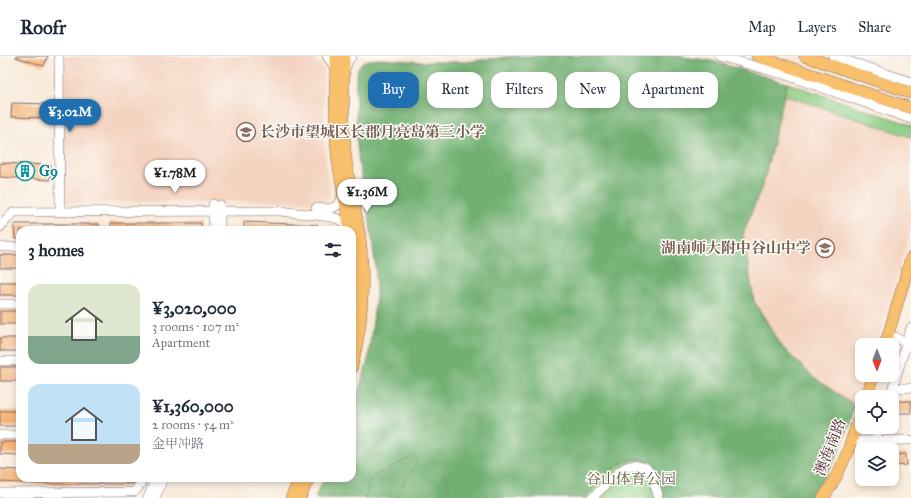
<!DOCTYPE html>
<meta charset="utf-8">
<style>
body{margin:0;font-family:"IM FELL Great Primer","Noto Serif SC",serif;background:#f2f2f3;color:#1f2937;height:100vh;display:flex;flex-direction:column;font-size:15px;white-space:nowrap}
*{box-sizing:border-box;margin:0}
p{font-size:13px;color:#747a83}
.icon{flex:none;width:22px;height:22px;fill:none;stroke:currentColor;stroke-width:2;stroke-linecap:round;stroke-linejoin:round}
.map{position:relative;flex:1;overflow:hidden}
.sheet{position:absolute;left:16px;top:170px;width:340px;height:256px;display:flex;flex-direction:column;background:#fff;border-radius:12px;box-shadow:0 2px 6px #0003}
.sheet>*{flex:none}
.guide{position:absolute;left:368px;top:16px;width:380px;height:36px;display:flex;gap:8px}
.needle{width:26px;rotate:180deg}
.tools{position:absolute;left:855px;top:282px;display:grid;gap:8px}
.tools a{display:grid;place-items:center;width:44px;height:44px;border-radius:8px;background:#fff;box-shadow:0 2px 6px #0003;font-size:20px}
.price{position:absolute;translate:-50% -34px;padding:0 9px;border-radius:14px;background:#fff;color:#222;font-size:13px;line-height:26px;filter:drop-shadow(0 1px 2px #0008)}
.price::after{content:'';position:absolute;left:50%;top:24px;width:12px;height:9px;margin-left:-6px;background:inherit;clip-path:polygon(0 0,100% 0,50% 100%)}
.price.on{background:#1f6fb2;color:#fff}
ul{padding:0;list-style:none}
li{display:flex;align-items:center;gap:12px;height:100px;padding:0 12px}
li span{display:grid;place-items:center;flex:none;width:112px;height:80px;border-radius:12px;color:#555}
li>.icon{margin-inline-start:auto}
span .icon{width:48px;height:48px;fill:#fffc;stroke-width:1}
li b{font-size:17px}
h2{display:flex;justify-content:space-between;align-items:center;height:48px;padding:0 12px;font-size:17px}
.tag{padding:0 14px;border-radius:12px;background:#fff;box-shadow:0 2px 6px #0003;font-size:14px;line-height:36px}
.tag.on{background:#1f6fb2;color:#fff}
header{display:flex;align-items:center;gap:24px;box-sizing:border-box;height:56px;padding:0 20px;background:#fff;border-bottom:1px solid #e0e1e3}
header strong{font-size:19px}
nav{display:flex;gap:22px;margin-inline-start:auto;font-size:14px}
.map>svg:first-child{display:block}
.built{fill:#f4d3c0}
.green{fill:#8dcd84;stroke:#6c7658}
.forest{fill:#72b072;stroke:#5e684e}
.building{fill:#f4b478}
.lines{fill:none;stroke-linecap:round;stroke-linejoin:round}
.minor-casing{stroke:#876667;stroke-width:10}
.major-casing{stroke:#876667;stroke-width:12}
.path{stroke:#876667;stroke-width:1;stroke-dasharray:1 3;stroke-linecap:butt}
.minor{stroke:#fff;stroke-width:9}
.major{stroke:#f8bf6c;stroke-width:11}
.labels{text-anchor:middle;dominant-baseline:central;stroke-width:3;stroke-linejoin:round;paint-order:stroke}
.education-label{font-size:15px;font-weight:bold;fill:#785e54;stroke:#fdfcf7;text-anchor:start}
.culture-label{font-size:15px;font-weight:bold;fill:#0d838f;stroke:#fdfcf7;text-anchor:start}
.street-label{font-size:15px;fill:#4a1f2b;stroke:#fdfcf7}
.park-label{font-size:15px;fill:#615c4a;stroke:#fdfcf7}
</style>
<header>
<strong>Roofr</strong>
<nav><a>Map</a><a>Layers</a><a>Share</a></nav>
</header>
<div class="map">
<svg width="911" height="442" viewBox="0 0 911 442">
<rect width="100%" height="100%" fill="#fdfcf7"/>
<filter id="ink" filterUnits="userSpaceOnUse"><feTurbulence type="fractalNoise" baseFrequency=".025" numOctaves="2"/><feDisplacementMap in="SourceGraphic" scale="8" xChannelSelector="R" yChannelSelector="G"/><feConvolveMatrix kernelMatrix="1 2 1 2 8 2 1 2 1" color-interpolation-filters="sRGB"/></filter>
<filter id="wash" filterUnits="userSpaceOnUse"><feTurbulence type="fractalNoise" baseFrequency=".012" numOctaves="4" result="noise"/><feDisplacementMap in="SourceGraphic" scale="16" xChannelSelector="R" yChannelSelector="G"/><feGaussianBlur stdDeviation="0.9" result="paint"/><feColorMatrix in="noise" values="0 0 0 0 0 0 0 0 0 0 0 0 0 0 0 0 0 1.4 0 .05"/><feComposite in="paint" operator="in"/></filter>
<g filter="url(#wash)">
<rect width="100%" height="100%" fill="#f8e9d7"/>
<!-- built -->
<g class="built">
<path d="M62,0h244l8,3 10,10v73l2,25 4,25 -1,8 -3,3h-4l-43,-2 -211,2 -5,-5z"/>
<path d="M784,39l127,42v92l-34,116h-15v30h4l-11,30 -41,-27 -31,-30 -29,-47 -11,-67 21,-53z"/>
</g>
<!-- green -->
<g class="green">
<path d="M787,27l124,42v12l-127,-42z"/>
<path d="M633,403l10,1 8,6 12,32h-79c14,-15 28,-33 49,-39z"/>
</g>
<!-- forest -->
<path class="forest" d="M515,0h162l35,5 75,22 -23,98 -21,53 11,67 29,47 31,30 41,27 -18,52 -25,41h-149c-3,-10 -5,-24 -12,-32 -19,-24 -55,19 -67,32h-269l9,-20h28v-69l7,-17 9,-32 8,-63v-27l-6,-48 -11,-58 -3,-29v-56l2,-11 4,-6 8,-2 10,-1 44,3h41z"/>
<g id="blocks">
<!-- building -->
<g class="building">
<path d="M16,0h32l-4,10 -28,-9z"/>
<path d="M12,47l39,1 -1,14 -39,-1z"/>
<path d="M0,107l51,2 -1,15 -50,-3z"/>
<path d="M244,166l74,3v5h-74z"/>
<rect x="111" y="167" width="90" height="7"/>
<path d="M14,168h85v6h-79v9h-5z"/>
<rect x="0" y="199" width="20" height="13"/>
<rect x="0" y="226" width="20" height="13"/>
<rect x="0" y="255" width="20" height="13"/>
<rect x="0" y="282" width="20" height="13"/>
<rect x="0" y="311" width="20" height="14"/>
<path d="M894,345h17v12h-19v-10z"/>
<rect x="0" y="355" width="20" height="15"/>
<path d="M0,386h20v13l-20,-1z"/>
<path d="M906,398l1,11 -15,1v-11z"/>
<path d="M0,413l20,1v8h112v6h-91l-41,-2z"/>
</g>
</g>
</g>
<g filter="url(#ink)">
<use href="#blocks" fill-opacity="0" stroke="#876667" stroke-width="1"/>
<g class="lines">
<!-- minor casing -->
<g class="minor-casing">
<g id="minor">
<path d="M59,0l1,155"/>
<path d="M327,0l5,7 3,7"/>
<path d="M719,0l67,19 125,44"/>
<path d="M833,0l78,26"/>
<path d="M345,14l3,-10 4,-4"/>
<path d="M213,148v26"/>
<path d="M220,149v25"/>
<path d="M316,152c14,2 21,2 27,-12"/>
<path d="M0,171l14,-15 266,-1 52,6 11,4 7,9"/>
<path d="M0,191h20"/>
<path d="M0,248h20"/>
<path d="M896,281l10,7h5"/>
<path d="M0,305h20"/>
<path d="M893,332h18"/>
<path d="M890,341l21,-69"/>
<path d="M0,379h20"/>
<path d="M851,385l60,-1"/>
<path d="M875,385l5,-14"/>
<path d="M0,437l134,-1 6,-7 3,-7"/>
<path d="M148,442l8,-20"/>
<path d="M155,442l8,-20"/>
<path d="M592,442l28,-27 6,-4 7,-2 13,3 5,6 8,24"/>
</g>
</g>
<!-- major casing -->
<g class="major-casing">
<g id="major">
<path d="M336,0c-1,33 -2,66 1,98 3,26 9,51 13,76"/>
<path d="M344,0c0,34 -2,69 2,103 3,26 10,52 14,78 5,44 3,87 -8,130"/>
<path d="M757,0l154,52"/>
<path d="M805,0l106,37"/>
<path d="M352,184c4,28 4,56 0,84"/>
<path d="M885,289l26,-87"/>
<path d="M866,341l8,-22"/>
<path d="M291,442l9,-20"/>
<path d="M300,442l9,-20"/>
<path d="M823,442c21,-30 29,-57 39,-92"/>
</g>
</g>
<!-- path -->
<g class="path">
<path d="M365,442l6,-16 7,-9 35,-19 4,4 -1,5 -18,35"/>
<path d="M427,442l15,-19 3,-1c5,5 4,13 3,20"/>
</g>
<!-- minor -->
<use href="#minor" class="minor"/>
<!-- major -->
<use href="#major" class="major"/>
</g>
</g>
<!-- icons -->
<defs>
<g id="school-ring" transform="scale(1)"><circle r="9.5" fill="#fdfcf7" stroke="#8d6e63" stroke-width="1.5"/><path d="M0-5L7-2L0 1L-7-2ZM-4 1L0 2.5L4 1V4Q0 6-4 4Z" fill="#8d6e63"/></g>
<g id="building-ring" transform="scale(1)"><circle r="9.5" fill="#fdfcf7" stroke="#0f9aa8" stroke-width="1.5"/><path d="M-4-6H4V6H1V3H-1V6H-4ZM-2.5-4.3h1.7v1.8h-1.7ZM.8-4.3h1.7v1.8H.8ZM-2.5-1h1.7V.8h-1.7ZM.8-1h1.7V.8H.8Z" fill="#0f9aa8"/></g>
</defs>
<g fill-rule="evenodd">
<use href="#school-ring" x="246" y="76"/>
<use href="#building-ring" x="25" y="115"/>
<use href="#school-ring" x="825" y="192"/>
</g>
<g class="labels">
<!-- education labels -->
<g class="education-label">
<text x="260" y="76">长沙市望城区长郡月亮岛第三小学</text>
<text x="811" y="192" text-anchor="end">湖南师大附中谷山中学</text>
</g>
<!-- culture labels -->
<g class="culture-label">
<text x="39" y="115">G9</text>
</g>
<!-- street labels -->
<g class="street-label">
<text transform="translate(830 391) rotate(-68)">澳海南路</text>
</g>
<!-- park labels -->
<g class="park-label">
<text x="631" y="423">谷山体育公园</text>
</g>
</g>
</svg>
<div class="tools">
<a><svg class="needle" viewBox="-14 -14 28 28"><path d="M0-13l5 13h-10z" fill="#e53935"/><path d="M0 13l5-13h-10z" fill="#747a83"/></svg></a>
<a><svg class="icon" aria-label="locate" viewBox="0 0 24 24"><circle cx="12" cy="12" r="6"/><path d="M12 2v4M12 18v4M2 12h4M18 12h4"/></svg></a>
<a><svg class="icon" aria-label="layers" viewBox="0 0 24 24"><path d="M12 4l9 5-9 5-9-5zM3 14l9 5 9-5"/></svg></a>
</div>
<b class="price on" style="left:70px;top:77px">¥3.02M</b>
<b class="price" style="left:175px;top:138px">¥1.78M</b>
<b class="price" style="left:367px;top:157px">¥1.36M</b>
<div class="guide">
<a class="tag on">Buy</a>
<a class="tag">Rent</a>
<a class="tag">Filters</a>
<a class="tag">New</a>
<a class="tag">Apartment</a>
</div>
<section class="sheet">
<h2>3 homes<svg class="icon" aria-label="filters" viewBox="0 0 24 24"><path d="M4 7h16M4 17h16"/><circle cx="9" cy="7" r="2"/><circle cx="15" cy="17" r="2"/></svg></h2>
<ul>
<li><span style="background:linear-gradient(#dfe7d0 65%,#7fa58c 0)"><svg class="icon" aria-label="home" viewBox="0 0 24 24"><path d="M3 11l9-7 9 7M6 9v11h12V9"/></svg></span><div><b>¥3,020,000</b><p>3 rooms · 107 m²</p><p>Apartment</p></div></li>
<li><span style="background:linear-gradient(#bfe0f5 75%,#b9a48a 0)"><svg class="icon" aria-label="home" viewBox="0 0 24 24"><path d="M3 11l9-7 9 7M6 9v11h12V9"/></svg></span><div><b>¥1,360,000</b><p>2 rooms · 54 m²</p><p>金甲冲路</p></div></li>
</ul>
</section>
</div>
